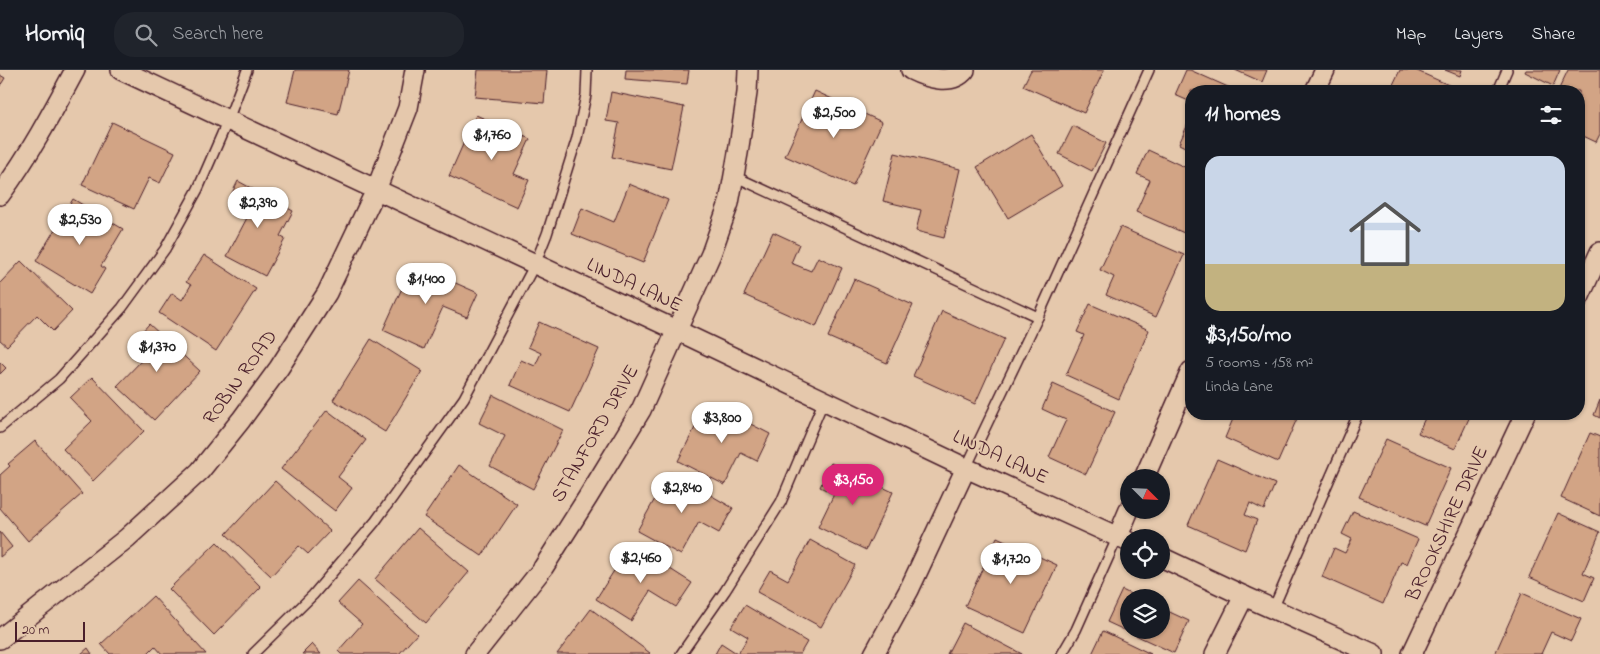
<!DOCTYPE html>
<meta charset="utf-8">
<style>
body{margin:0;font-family:"Indie Flower",sans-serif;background:#20242c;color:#f1f3f6;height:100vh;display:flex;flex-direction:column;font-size:19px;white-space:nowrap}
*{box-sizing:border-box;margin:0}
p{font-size:16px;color:#9ea1a6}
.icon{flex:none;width:28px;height:28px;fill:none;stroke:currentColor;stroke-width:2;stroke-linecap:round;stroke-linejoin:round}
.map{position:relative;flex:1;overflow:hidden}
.sheet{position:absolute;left:1185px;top:15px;width:400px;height:335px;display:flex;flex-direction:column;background:#171b24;border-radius:20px;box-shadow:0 1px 4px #0004}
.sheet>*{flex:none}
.needle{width:32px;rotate:114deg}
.buttons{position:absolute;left:1120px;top:399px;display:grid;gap:10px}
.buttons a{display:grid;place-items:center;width:50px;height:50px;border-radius:50%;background:#171b24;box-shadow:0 1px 4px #0004;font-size:25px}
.scale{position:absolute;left:15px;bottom:12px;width:70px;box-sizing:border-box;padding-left:5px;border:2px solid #4a1f2b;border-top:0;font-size:14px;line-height:18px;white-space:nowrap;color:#4a1f2b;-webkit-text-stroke:4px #e5c8ac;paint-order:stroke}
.price{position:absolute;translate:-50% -42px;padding:0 11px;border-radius:18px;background:#fff;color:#222;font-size:16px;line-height:32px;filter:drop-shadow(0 1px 2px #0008)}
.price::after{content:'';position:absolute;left:50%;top:30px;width:15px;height:11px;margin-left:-8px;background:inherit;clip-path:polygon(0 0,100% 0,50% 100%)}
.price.active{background:#db2777;color:#fff}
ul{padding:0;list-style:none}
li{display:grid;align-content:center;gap:10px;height:265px;padding:0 20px}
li+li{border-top:1px solid #363941}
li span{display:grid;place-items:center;height:155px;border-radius:15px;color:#555}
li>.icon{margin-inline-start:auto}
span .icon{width:90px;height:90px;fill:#fffc;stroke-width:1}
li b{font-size:21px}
h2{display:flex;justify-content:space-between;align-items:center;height:60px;padding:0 20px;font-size:21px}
header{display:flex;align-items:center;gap:30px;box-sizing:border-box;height:70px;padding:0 25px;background:#171b24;border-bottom:1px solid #363941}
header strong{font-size:24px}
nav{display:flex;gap:28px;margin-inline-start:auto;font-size:18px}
.search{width:350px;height:45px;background:#20242c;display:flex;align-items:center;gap:12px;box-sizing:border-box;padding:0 18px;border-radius:20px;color:#9ea1a6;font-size:19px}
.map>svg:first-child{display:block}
.building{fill:#d2a485;stroke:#4a1f2b}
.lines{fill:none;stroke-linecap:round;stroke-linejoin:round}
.service-casing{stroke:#4a1f2b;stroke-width:12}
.minor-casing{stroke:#4a1f2b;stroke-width:22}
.service{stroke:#e5c8ac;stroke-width:9}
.minor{stroke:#e5c8ac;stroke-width:19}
.labels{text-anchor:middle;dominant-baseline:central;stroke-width:4;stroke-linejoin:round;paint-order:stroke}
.street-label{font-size:20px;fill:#4a1f2b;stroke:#e5c8ac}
</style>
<header>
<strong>Homiq</strong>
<div class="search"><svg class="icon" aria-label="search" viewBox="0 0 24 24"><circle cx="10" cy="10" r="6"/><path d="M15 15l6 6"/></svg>Search here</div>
<nav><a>Map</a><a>Layers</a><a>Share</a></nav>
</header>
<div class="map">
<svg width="1600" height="584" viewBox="0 0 1600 584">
<rect width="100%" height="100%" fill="#e5c8ac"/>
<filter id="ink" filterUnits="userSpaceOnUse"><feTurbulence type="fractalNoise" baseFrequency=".02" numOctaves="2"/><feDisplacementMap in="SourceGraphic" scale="10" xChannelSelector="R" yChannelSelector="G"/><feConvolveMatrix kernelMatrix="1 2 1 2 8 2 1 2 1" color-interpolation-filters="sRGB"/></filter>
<g filter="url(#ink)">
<!-- building -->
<g class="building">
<path d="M295,0h54l-11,44 -51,-12z"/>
<path d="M478,0h69l-3,33 -69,-6z"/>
<path d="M626,0h63l-2,14 -62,-5z"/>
<path d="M1031,0h73l-20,43 -61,-27z"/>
<path d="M1186,0h4l47,21h-46v11l-16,-7z"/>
<path d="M1235,0h32l-5,12z"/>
<path d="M1400,0h15l45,20 -70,1z"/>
<path d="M1445,0h17l-2,6z"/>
<path d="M1526,0h34l-7,16 -28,-14z"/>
<path d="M1568,0h32v64l-4,8 -17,-8v-43h-21z"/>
<path d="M0,5l5,3 -5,8z"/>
<path d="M815,21l67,31 -29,64 -68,-30z"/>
<path d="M611,22l73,15 -13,62 -59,-12 7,-34 -13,-2z"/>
<path d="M476,45l54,24 -16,35 15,6 -12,27 -68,-31z"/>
<path d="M1191,47v33l-12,-6z"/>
<path d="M112,52l63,30 -15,31 -11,-5 -15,31 -52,-24z"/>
<path d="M1073,56l33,17 -14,28 -33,-17z"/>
<path d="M1031,64l31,52 -54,32 -31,-51z"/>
<path d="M1148,80l43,20v66l-55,-24 14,-32 -13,-6z"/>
<path d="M895,83l65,16 -16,69 -28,-7 5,-21 -38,-9z"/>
<path d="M238,111l55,30 -13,25 5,3 -20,37 -38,-20 22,-42 -22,-11z"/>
<path d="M629,114l39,16 -25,63 -71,-29 10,-26 32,14z"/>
<path d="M73,129l50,30 -22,37 4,3 -15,25 -54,-33z"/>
<path d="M1120,157l64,28 -28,62 -50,-22 8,-18 -14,-7z"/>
<path d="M773,162l26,12 -8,19 20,8 7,-14 24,11 -26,59 -72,-32z"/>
<path d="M204,185l52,34 -40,62 -57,-38 13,-20 10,7 9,-15 -5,-3z"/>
<path d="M21,191l51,50 -19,20 -16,-16 -30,31 -7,-6v-57z"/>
<path d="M413,194l65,29 -11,24 -24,-10 -19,42 -41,-19z"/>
<path d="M854,209l59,26 -26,58 -59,-26z"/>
<path d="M1090,234l59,26 -30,69 -53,-24 18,-40 -7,-3z"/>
<path d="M942,241l62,28 -29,65 -62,-28z"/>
<path d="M539,252l60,27 -29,63 -60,-27 11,-25 14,6 6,-13 -13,-6z"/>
<path d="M149,254l51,47 -46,49 -37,-34 27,-28 -14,-13z"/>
<path d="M371,269l51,32 -37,61 -52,-32z"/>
<path d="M0,292l6,6 -6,6z"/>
<path d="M92,307l52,54 -51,50 -30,-32 29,-28 -22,-23z"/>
<path d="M1053,314l62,28 -29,62 -37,-17 17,-37 -24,-11z"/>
<path d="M493,325l70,35 -30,59 -43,-23 15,-30 -26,-13z"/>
<path d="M1600,330v18l-6,-3z"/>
<path d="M708,332l62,32 -13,27 -16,-8 -16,32 -47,-24z"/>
<path d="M327,340l39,30 -28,37 14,11 -17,23 -54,-42z"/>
<path d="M1235,344h64l-21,48 -53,-24z"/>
<path d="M1427,344h44l-16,35 -37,-16z"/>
<path d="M1590,363l10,4v79l-39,-18z"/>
<path d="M1386,369l65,29 -26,58 -66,-29z"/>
<path d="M35,371l47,53 -54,47 -28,-33v-33l10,-9 -2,-2z"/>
<path d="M1217,389l58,25 -11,26 -14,-7 -5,12 12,5 -12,30 -57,-25z"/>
<path d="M831,393l62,29 -27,58 -48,-23 16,-33 -14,-7z"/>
<path d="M459,395l58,39 -35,52 -58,-39z"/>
<path d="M670,402l63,36 -14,25 -20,-11 -18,33 -44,-24z"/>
<path d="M275,411l55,50 -22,23 -9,-8 -28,30 -45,-42z"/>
<path d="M1353,441l65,28 -11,25 -6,-2 -18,42 -61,-27 12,-29 11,5 7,-14 -10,-5z"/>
<path d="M1558,443l42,19 -17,41 11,5 -10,23 -55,-24z"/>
<path d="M418,458l51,44 -43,51 -51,-44z"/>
<path d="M0,462l12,15 -12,10z"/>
<path d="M997,467l60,28 -32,68 -60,-27z"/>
<path d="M810,470l45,25 -34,62 -64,-35 13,-22 18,10z"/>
<path d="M217,472l44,45 -47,48 -45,-46z"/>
<path d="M631,474l61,39 -16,24 -26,-16 -19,30 -35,-22z"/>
<path d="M358,511l59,53 -18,20h-58l-3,-3 24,-27 -24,-21z"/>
<path d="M1122,520l17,8h-10v32h32v-22l28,13 -15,32 -67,-31z"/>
<path d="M1522,523l59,26 -10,22 -20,-9 -10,22h-46z"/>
<path d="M153,526l53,58h-44l-7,-8 -8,8h-37l-9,-10z"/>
<path d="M745,535l62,37 -7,12h-85l6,-11 17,11 10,-17 -17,-10z"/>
<path d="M591,539l59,44 -1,1h-92z"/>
<path d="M963,553l59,31h-75z"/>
<path d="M1103,561l48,23h-59z"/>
<path d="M312,574l9,10h-19z"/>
<path d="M88,578l4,6h-11z"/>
</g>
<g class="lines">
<!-- service casing -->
<g class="service-casing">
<g id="service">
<path d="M1498,21l9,-21"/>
<path d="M734,106l304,141"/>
<path d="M0,358l59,-49 63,-71 43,-59 33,-60 30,-69 19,-50"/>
<path d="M966,398l72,-151 111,-247"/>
<path d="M1273,539l85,-195"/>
<path d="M253,584l60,-59 62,-73 89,-124 71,-134 12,-30 30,-96 9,-43 1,-25"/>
<path d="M681,584l44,-63 56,-89 43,-102"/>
<path d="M1062,584l14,-24 42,-94"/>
</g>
</g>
<!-- minor casing -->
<g class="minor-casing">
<g id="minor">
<path d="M121,0l555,260 290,138 163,74"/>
<path d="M911,0c16,8 41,16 54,0"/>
<path d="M1315,21l10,-21"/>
<path d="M0,125c29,-39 52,-82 75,-125"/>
<path d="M1579,228l21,-46"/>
<path d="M1144,408l47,-107"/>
<path d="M1118,466l11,-26"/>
<path d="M1161,487l83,39 130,58"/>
<path d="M0,569l127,-101 73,-67 41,-51 38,-52 48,-75 49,-103 32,-82 7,-38"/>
<path d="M475,584l68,-86 45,-71 53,-87 70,-156 18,-51 9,-50 9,-60 1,-23"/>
<path d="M874,584l35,-64 57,-122"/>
<path d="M1215,584l29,-58"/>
<path d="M1412,584l113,-240"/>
</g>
</g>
<!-- service -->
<use href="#service" class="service"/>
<!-- minor -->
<use href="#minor" class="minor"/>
</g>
</g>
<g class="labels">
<!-- street labels -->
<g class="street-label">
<text transform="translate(634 216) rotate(25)">LINDA LANE</text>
<text transform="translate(241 308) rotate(-54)">ROBIN ROAD</text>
<text transform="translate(596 364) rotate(-60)">STANFORD DRIVE</text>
<text transform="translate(1000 388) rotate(25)">LINDA LANE</text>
<text transform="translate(1448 454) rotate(-65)">BROOKSHIRE DRIVE</text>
</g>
</g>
</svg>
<div class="buttons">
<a><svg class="needle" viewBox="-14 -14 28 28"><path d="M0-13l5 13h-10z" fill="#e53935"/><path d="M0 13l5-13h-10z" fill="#9ea1a6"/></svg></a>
<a><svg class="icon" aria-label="locate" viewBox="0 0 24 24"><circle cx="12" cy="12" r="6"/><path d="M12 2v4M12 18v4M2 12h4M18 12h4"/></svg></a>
<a><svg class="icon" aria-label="layers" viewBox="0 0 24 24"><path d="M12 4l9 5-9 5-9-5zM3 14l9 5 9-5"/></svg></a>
</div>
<div class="scale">20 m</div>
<b class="price" style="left:834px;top:69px">$2,500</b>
<b class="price" style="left:492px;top:91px">$1,760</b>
<b class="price" style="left:258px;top:159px">$2,390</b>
<b class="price" style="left:80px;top:176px">$2,530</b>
<b class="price" style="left:426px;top:235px">$1,400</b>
<b class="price" style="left:157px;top:303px">$1,370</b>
<b class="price" style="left:722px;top:374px">$3,800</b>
<b class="price active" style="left:853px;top:436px">$3,150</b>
<b class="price" style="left:682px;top:444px">$2,840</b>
<b class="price" style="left:641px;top:514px">$2,460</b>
<b class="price" style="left:1011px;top:515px">$1,720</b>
<section class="sheet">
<h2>11 homes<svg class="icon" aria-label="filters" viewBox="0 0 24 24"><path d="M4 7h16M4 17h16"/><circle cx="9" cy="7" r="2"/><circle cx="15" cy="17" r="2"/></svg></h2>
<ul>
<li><span style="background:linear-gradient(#c9d6e8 70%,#c2b280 0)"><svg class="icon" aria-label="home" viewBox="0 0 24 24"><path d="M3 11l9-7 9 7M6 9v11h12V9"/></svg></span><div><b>$3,150/mo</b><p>5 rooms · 158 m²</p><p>Linda Lane</p></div></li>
</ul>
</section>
</div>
